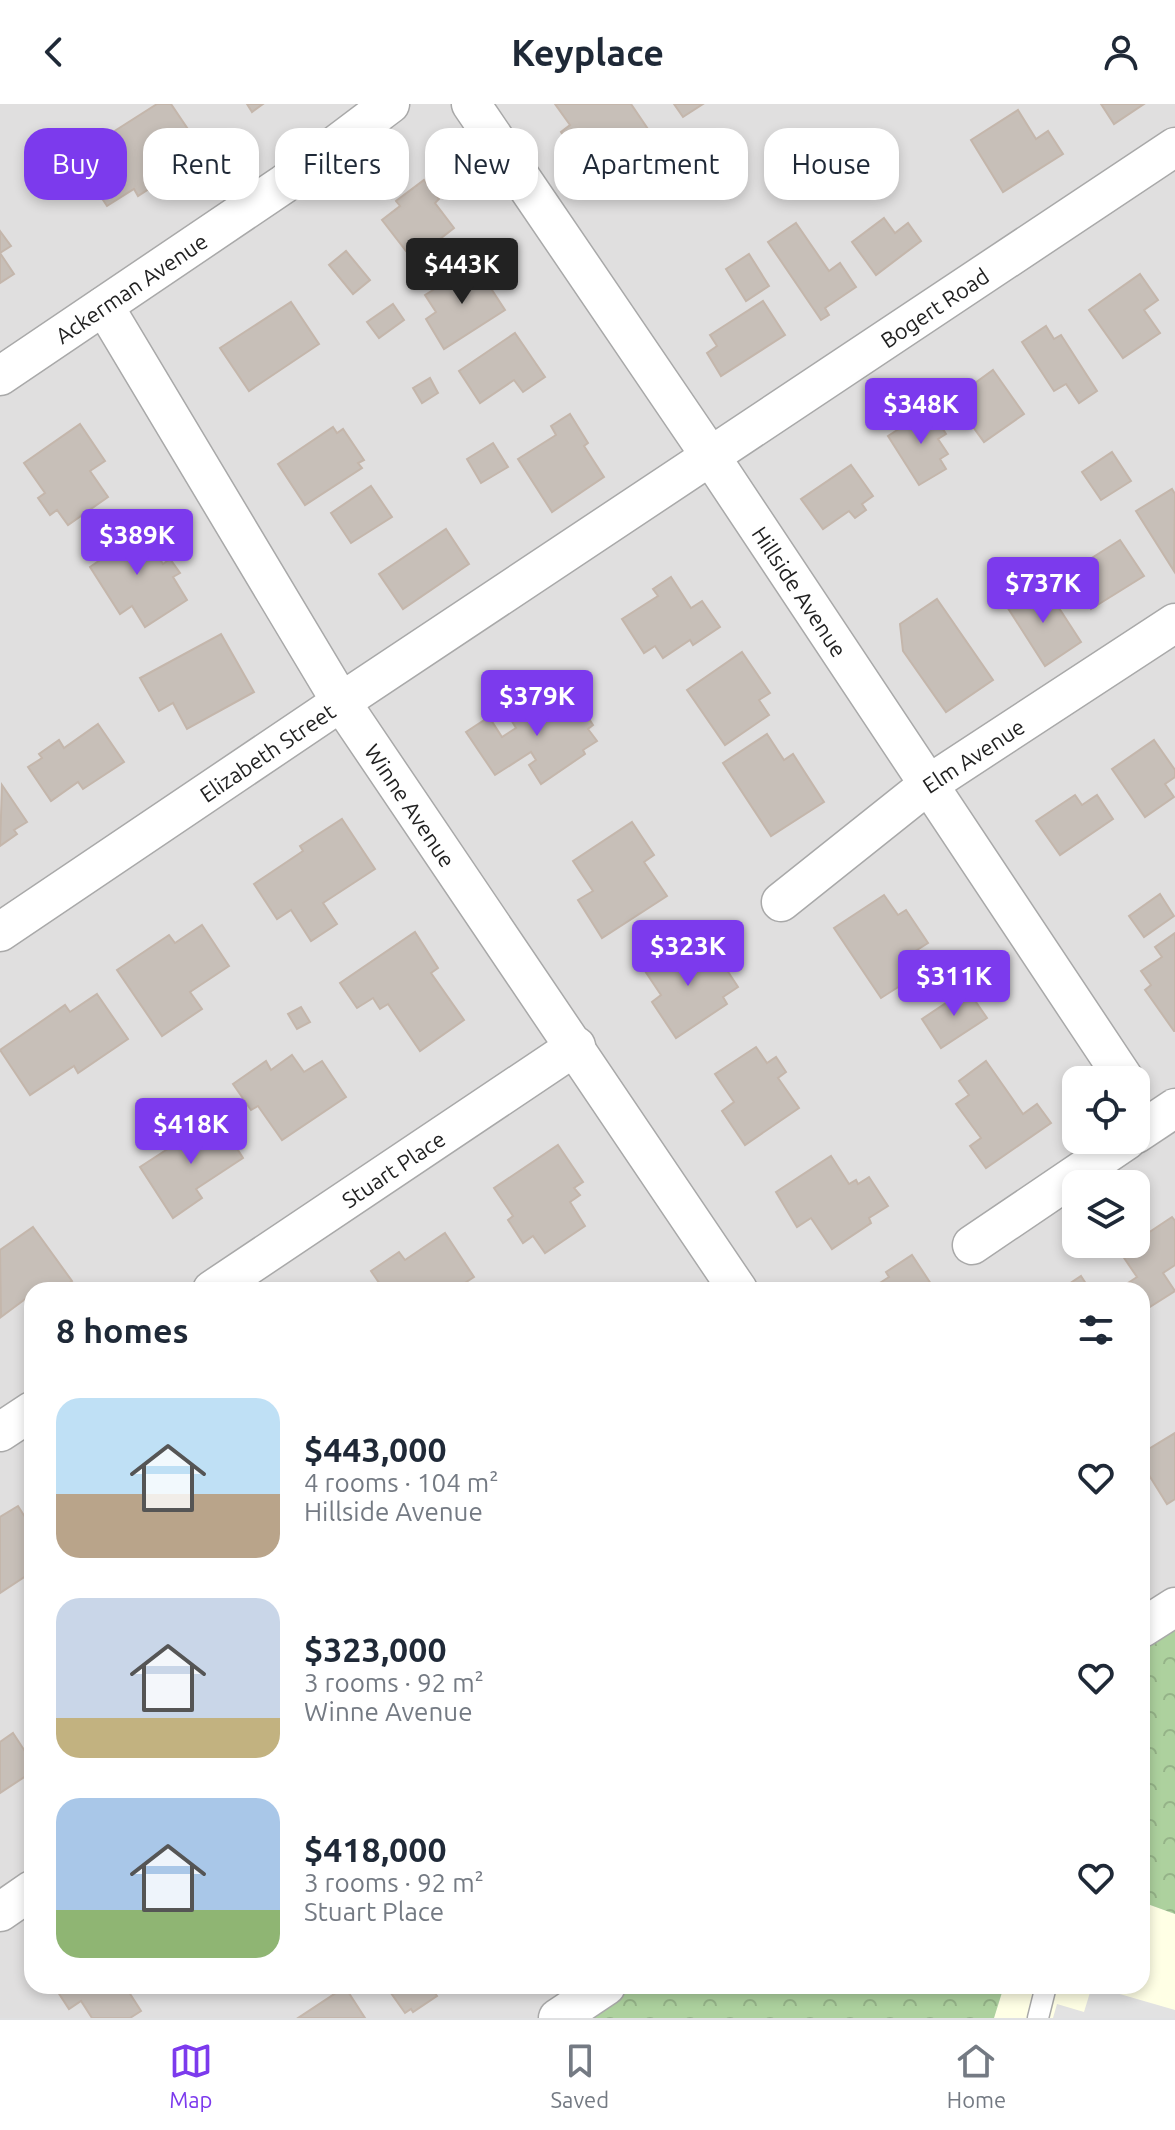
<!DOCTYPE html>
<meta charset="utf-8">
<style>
body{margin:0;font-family:Ubuntu,sans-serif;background:#f6f6f7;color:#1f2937;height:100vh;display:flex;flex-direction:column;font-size:30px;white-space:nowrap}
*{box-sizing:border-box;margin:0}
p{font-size:26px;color:#747a83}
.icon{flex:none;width:44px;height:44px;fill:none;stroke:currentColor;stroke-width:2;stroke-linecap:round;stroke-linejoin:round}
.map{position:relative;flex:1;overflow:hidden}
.side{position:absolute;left:24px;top:1178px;width:1126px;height:712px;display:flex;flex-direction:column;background:#fff;border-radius:24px;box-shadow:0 4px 12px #0003}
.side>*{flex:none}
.hud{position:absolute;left:24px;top:24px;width:1128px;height:72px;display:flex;gap:16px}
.buttons{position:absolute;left:1062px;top:962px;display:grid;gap:16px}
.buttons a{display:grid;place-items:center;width:88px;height:88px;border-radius:16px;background:#fff;box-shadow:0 4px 12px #0003;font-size:40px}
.price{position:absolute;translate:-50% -68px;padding:0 18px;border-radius:8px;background:#7c3aed;color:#fff;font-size:26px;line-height:52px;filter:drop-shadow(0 2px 4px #0008)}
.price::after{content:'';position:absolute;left:50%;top:48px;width:24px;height:18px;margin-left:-12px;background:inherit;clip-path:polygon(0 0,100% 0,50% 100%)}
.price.current{background:#222;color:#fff}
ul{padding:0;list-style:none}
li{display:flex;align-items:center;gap:24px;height:200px;padding:0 32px}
li span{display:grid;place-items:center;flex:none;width:224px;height:160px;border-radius:24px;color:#555}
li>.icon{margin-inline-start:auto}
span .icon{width:96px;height:96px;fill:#fffc;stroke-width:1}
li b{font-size:34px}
h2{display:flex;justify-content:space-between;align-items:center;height:96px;padding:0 32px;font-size:34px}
.chip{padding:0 28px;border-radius:24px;background:#fff;box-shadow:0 4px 12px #0003;font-size:28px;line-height:72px}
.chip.current{background:#7c3aed;color:#fff}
header{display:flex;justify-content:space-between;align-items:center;height:104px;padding:0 32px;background:#fff;font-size:36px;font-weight:700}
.dock{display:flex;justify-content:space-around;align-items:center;height:112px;border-top:2px solid #e0e1e3;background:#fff;font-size:22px;color:#747a83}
.dock a{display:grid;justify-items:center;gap:4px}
.dock .current{color:#7c3aed}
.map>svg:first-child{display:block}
.residential{fill:#e0dfdf;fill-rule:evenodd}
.education{fill:#ffffe5}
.forest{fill:url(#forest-crowns)}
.parking{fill:#e2e2e2}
.building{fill:#c7bfb8;stroke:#c4b6ab;stroke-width:2}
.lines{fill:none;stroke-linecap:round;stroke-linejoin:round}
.lane-casing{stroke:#a9a9a9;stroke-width:23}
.street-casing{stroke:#a9a9a9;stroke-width:41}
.lane{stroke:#fff;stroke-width:20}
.street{stroke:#fff;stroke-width:38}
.labels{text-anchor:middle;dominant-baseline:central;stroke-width:8;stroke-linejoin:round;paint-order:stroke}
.street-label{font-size:22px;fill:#222;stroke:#fff}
</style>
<header><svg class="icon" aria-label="back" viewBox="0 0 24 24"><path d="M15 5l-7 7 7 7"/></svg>Keyplace<svg class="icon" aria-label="person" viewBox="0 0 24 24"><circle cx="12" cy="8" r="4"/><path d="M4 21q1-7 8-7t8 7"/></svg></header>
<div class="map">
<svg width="1175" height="1914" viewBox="0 0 1175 1914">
<defs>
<pattern id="forest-crowns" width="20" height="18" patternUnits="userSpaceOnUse" patternTransform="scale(2)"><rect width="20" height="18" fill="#add19e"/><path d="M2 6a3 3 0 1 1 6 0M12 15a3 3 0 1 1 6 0" fill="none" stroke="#95b388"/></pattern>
</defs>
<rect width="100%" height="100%" fill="#f2efe9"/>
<!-- residential -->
<path class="residential" d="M0,0h1175v1503l-33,21v-338h-1110v696h574l-48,32h-558zM1076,976h60v60h-60zM1076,1080h60v60h-60z"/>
<!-- education -->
<path class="education" d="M1142,1798l33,12v104h-181l10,-32h138z"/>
<!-- forest -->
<g class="forest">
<path d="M1175,1525v285l-33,-12v-257z"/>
<path d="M606,1882h398l-10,32h-436z"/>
</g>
<!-- parking -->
<path class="parking" d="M1092,1882l83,24v8h-122l4,-14 27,8z"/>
<!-- building -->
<g class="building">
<path d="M157,0h14l33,49 -66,43 -4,-7 -27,17 -27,-41 27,-18 -5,-8z"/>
<path d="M247,0h16l-11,8z"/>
<path d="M555,0h76l21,31 -38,26 -17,-24 -22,15 -14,-20 9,-7z"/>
<path d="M674,0h29l-20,13z"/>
<path d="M1101,0h43l-30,20z"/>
<path d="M1018,6l18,29 12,-8 15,23 -60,38 -32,-52z"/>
<path d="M424,76l15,19 -4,4 19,25 -41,32 -31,-40 18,-14 -4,-5z"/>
<path d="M884,114l11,15 13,-10 13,18 -45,34 -24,-33z"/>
<path d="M796,119l33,48 11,-8 16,24 -31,21 4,7 -8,5 -53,-78z"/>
<path d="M0,127l11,15 -11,7 14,21 -14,9z"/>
<path d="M346,147l24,29 -17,14 -24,-29z"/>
<path d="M749,150l20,32 -23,15 -20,-32z"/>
<path d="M475,160l30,46 -61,39 -18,-30 10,-7 -11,-17z"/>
<path d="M1140,170l18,26 -14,10 16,23 -37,25 -34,-48z"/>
<path d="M763,197l22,34 -64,41 -14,-23 10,-7 -7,-11z"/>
<path d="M291,198l28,42 -70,47 -29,-43z"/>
<path d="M393,200l11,16 -25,18 -12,-16z"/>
<path d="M1046,222l8,13 7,-4 36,56 -18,12 -13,-19 -12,7 -32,-49z"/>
<path d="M515,229l30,44 -22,15 -9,-12 -34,23 -21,-32z"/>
<path d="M993,266l31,44 -40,28 -31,-43z"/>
<path d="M430,274l8,15 -16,10 -9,-15z"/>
<path d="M930,305l16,25 -8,5 10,15 -8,5 6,10 -27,16 -31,-49z"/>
<path d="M570,310l18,29 -4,3 20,31 -52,35 -34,-53 38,-24 -5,-9z"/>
<path d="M80,320l25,37 -15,10 18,26 -40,28 -11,-15 -7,5 -12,-17 7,-5 -21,-30z"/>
<path d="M333,323l4,6 6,-4 21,31 -6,3 4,5 -57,37 -27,-41z"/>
<path d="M493,339l15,24 -27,16 -14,-24z"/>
<path d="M1112,348l19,29 -30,19 -19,-28z"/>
<path d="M851,361l22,31 -11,8 4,6 -11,8 -6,-7 -26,18 -22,-30z"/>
<path d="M371,382l21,31 -41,26 -20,-30z"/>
<path d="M1172,385l3,5 -1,77 -38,-60z"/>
<path d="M129,422l9,14 7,-4 18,28 7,-5 10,14 -7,4 14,23 -42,27 -13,-21 -12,8 -30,-47 13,-9 -7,-11z"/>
<path d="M446,425l23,35 -66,45 -24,-35z"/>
<path d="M1120,436l24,36 -53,33 -23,-36z"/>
<path d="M671,473l20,31 11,-7 18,26 -27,18 -3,-5 -27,18 -8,-12 -11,7 -22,-34 36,-23 -5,-7z"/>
<path d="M1046,484l35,54 -36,24 -41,-64 20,-13 6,9z"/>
<path d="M937,495l56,81 -47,32 -43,-61 -3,-27z"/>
<path d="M221,530l33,58 -67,37 -14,-26 -14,8 -19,-33z"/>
<path d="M742,548l28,41 -11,7 10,15 -44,30 -38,-55z"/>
<path d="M573,590l20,31 -5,4 9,12 -14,9 2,4 -44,30 -12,-19 7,-5 -5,-8 -36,23 -29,-43 23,-15 13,20 14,-9 -6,-10 32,-21 8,12z"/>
<path d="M98,620l26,38 -41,27 -5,-7 -27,19 -23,-34 14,-9 -3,-4 20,-14 5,8z"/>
<path d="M767,630l17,26 9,-6 31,48 -53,34 -48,-73z"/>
<path d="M1154,636l21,30v7l-10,7 9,13 -29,20 -33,-48z"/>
<path d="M2,681l25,37 -13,8 3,4 -17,12z"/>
<path d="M1075,691l7,10 15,-10 16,24 -53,36 -24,-34z"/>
<path d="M342,715l33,50 -52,34 14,21 -26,17 -20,-31 -14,9 -23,-35 49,-33 -3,-5z"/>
<path d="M632,718l22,33 -10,7 23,34 -65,42 -24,-38 15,-9 -20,-30z"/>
<path d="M1160,790l14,22 -30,21 -15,-21z"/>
<path d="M884,791l14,20 8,-5 22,33 -25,16 11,18 -33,21 -47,-70z"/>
<path d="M202,821l27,41 -39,26 12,17 -40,27 -45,-66 52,-35 6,8z"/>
<path d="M415,828l23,36 -7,5 33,47 -44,31 -32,-47 -8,5 -7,-11 -16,10 -17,-25z"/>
<path d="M1175,829v98h-1l-29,-41 6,-5 -10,-14 21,-14 -7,-10z"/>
<path d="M686,836l10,16 7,-4 12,17 8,-5 15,23 -15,10 4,7 -51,34 -24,-36 9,-7 -18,-27z"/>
<path d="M967,885l20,29 -46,30 -19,-29z"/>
<path d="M97,890l31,45 -50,34 -4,-7 -44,29 -30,-45 65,-45 5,7z"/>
<path d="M301,903l9,15 -13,7 -9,-15z"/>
<path d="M756,943l11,16 9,-6 10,15 -8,6 21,30 -54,37 -23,-34 12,-9 -19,-28z"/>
<path d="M292,951l12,17 18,-11 24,36 -64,43 -24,-34 -7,4 -18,-26 33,-23 5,9z"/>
<path d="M986,957l37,53 14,-10 14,19 -65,45 -16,-22 11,-8 -25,-34 13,-9 -10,-14z"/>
<path d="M217,1013l26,41 -47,31 6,9 -29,20 -33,-51z"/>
<path d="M558,1041l25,37 -9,6 6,7 -10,7 15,24 -40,27 -12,-17 -10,7 -15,-23 5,-4 -19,-28z"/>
<path d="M831,1052l18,28 7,-4 2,4 11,-7 19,29 -19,12 2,5 -39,26 -21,-31 -14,9 -21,-35z"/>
<path d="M1172,1113l3,4v44l-12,8 12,18 -33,21v-22h-18l-2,-3 15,-10 -17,-25 16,-8v-3z"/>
<path d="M33,1123l39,54 -12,9h-28v11l-4,-4 -27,20 -1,-67z"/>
<path d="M445,1129l29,44 -20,13h-70l-13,-19 28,-19 6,8z"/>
<path d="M912,1151l21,32 -4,3h-60l20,-13 -3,-5z"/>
<path d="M1081,1172l9,14h-30z"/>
<path d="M1175,1329v66l-8,5 -25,-40v-11z"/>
<path d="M18,1402l14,22v44l-32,21v-76z"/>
<path d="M13,1629l19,29v10l-32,21v-51z"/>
<path d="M54,1882h71l16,25 -11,7h-38l-11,-17 -12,8z"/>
<path d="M386,1882h44l7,10 -24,16 -2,-3 -6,4z"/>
<path d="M345,1883l20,31h-67z"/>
</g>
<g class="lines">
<!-- lane casing -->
<g class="lane-casing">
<path id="lane" d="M1038,1914l8,-32"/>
</g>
<!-- street casing -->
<g class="street-casing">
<g id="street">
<path id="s1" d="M471,0l240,353 414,623"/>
<path id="s2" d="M104,202l237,396 397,588"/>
<path id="s3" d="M0,272l284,-192 106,-80"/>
<path id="s4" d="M781,798l148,-118 246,-161"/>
<path id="s5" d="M0,828l341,-230 834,-555"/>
<path d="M1136,1030l39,-26"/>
<path d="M972,1141l155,-105"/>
<path id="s6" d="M212,1186l364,-244"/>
<path d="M0,1328l32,-21"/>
<path d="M1142,1524l33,-21"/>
<path d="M0,1808l32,-22"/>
<path d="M558,1914l48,-32"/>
</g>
</g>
<!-- lane -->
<use href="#lane" class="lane"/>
<!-- street -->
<use href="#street" class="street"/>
</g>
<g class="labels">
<!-- street labels -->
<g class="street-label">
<text stroke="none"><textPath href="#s3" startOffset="158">Ackerman Avenue</textPath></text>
<text stroke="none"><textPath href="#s5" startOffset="1124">Bogert Road</textPath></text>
<text stroke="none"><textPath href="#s1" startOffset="588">Hillside Avenue</textPath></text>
<text stroke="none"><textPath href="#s5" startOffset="322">Elizabeth Street</textPath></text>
<text stroke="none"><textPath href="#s4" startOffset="242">Elm Avenue</textPath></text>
<text stroke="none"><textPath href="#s2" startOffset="586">Winne Avenue</textPath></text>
<text stroke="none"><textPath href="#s6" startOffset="218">Stuart Place</textPath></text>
</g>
</g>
</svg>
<div class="buttons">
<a><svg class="icon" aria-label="locate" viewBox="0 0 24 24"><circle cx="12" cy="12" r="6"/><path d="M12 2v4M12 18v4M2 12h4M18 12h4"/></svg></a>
<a><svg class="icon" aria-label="layers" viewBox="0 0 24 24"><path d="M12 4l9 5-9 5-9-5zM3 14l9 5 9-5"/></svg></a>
</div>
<b class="price current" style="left:462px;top:202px">$443K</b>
<b class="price" style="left:921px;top:342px">$348K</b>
<b class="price" style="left:137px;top:473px">$389K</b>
<b class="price" style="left:1043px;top:521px">$737K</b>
<b class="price" style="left:537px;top:634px">$379K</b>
<b class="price" style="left:688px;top:884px">$323K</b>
<b class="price" style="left:954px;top:914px">$311K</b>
<b class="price" style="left:191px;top:1062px">$418K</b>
<div class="hud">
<a class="chip current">Buy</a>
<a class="chip">Rent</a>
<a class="chip">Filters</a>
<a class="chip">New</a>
<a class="chip">Apartment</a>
<a class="chip">House</a>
</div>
<section class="side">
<h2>8 homes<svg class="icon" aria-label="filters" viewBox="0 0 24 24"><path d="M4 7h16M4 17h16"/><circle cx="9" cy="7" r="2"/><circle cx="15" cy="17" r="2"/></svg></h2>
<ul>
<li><span style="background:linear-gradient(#bfe0f5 60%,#b9a48a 0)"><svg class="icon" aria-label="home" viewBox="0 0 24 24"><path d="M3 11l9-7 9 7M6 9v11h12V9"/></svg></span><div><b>$443,000</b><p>4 rooms · 104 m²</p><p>Hillside Avenue</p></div><svg class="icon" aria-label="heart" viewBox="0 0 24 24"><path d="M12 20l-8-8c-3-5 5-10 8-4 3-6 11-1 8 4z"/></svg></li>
<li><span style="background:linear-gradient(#c9d6e8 75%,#c2b280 0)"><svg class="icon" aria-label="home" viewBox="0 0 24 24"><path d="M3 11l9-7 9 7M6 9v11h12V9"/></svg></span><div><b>$323,000</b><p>3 rooms · 92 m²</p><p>Winne Avenue</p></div><svg class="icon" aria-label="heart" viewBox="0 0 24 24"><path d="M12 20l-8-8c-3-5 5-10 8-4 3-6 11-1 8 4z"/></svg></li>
<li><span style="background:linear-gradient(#a9c7e8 70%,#8fb573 0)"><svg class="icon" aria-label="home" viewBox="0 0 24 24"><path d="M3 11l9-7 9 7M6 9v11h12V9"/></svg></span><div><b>$418,000</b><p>3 rooms · 92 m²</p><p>Stuart Place</p></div><svg class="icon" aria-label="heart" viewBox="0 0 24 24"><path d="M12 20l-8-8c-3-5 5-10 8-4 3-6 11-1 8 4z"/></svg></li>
</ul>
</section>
</div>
<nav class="dock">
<a class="current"><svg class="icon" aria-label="map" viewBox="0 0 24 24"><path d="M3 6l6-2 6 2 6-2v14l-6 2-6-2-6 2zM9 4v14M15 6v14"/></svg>Map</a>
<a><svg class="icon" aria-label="saved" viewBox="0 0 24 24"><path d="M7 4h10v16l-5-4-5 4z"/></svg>Saved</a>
<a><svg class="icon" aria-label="home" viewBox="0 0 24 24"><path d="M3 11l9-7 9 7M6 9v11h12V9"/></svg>Home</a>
</nav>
